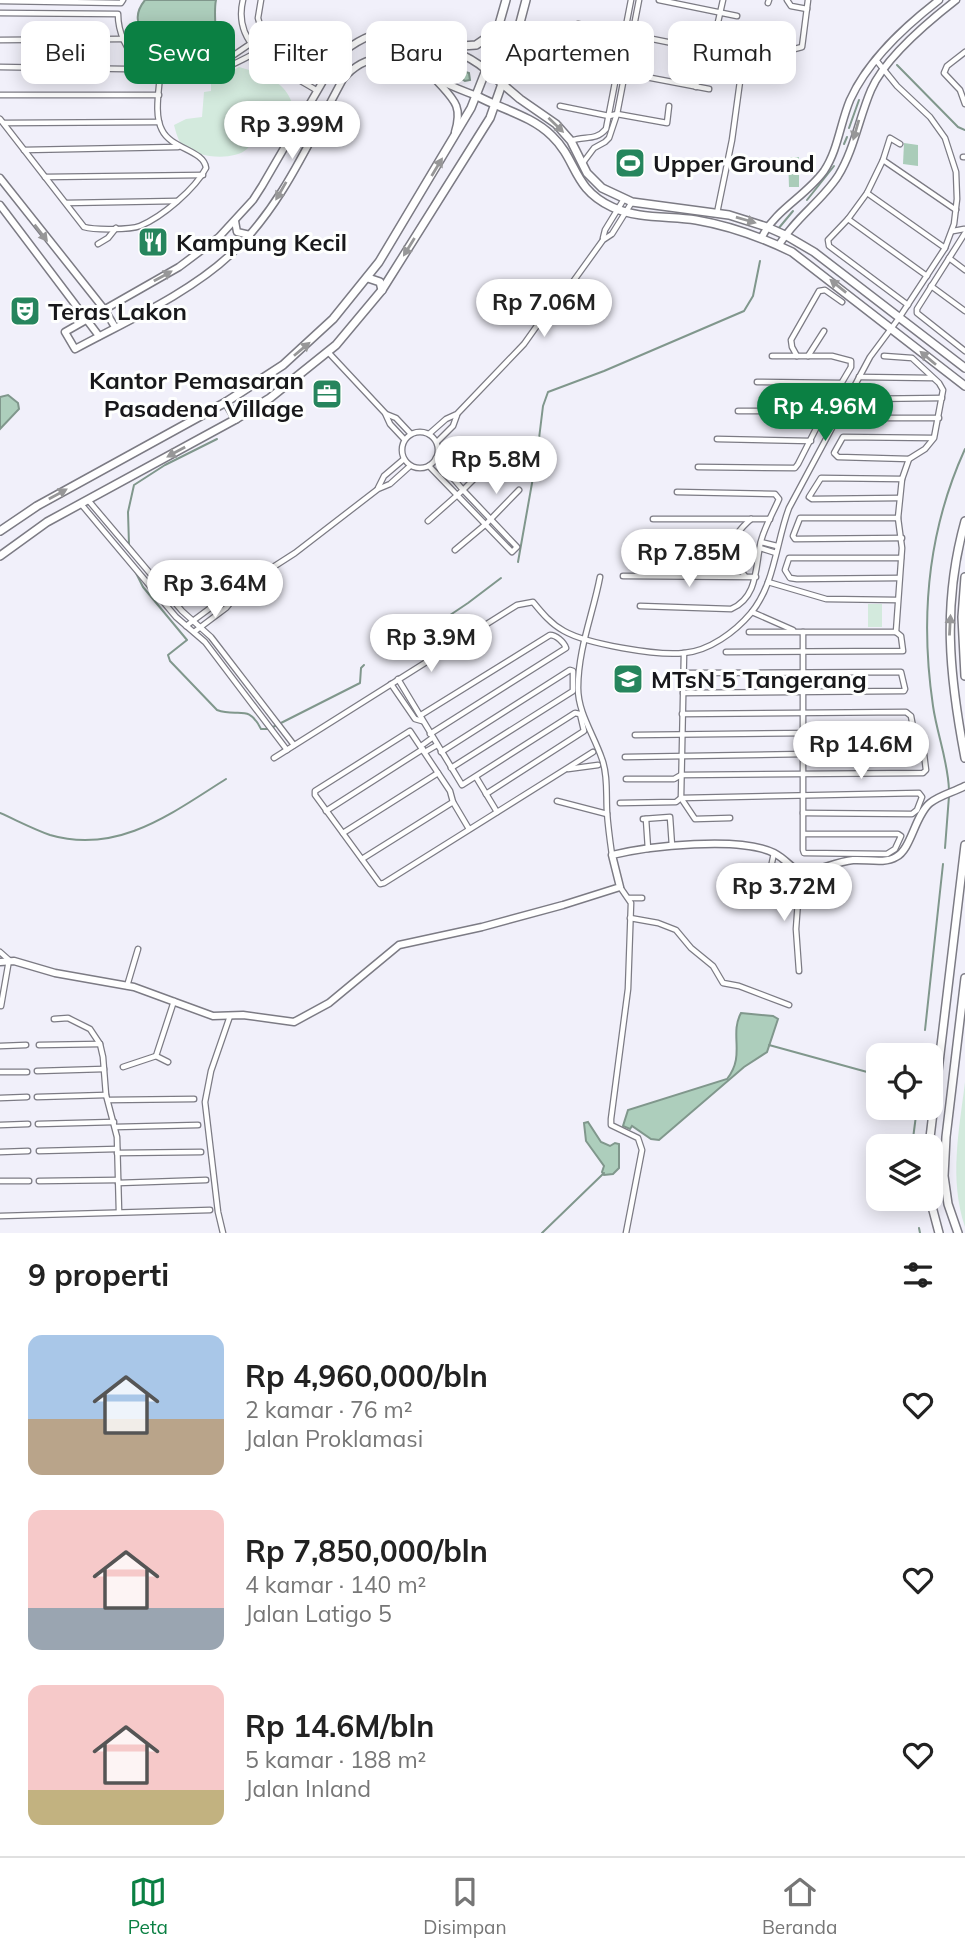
<!DOCTYPE html>
<html lang="id">
<meta charset="utf-8">
<style>
body{margin:0;font-family:Mulish,sans-serif;background:#f6f6f6;color:#222;height:100vh;display:flex;flex-direction:column;font-size:26px;white-space:nowrap}
*{box-sizing:border-box;margin:0}
p{font-size:23px;color:#767676}
.icon{flex:none;width:38px;height:38px;fill:none;stroke:currentColor;stroke-width:2;stroke-linecap:round;stroke-linejoin:round}
.map{position:relative;height:1233px;overflow:hidden}
.side{display:flex;flex-direction:column;background:#fff;flex:1}
.side>*{flex:none}
.hud{position:absolute;left:21px;top:21px;width:924px;height:63px;display:flex;gap:14px}
.buttons{position:absolute;left:866px;top:1043px;display:grid;gap:14px}
.buttons a{display:grid;place-items:center;width:77px;height:77px;border-radius:14px;background:#fff;box-shadow:0 4px 18px #0003;font-size:35px}
.price{position:absolute;translate:-50% -60px;padding:0 16px;border-radius:24px;background:#fff;color:#222;font-size:23px;line-height:46px;filter:drop-shadow(0 2px 4px #0008)}
.price::after{content:'';position:absolute;left:50%;top:42px;width:21px;height:16px;margin-left:-10px;background:inherit;clip-path:polygon(0 0,100% 0,50% 100%)}
.price.on{background:#0b8043;color:#fff}
ul{padding:0;list-style:none}
li{display:flex;align-items:center;gap:21px;height:175px;padding:0 28px}
li span{display:grid;place-items:center;flex:none;width:196px;height:140px;border-radius:14px;color:#555}
li>.icon{margin-inline-start:auto}
span .icon{width:84px;height:84px;fill:#fffc;stroke-width:1}
li b{font-size:30px}
h2{display:flex;justify-content:space-between;align-items:center;height:84px;padding:0 28px;font-size:30px}
.tag{padding:0 24px;border-radius:14px;background:#fff;box-shadow:0 4px 18px #0003;font-size:24px;line-height:63px}
.tag.on{background:#0b8043;color:#fff}
.menu{display:flex;justify-content:space-around;align-items:center;height:98px;border-top:2px solid #e0e0e0;background:#fff;font-size:19px;color:#767676}
.menu a{display:grid;justify-items:center;gap:4px}
.menu .on{color:#0b8043}
.map>svg:first-child{display:block}
.green{fill:#d3eadd}
.forest{fill:#aaccb9}
.water{fill:#adcebc;stroke:#80978c;stroke-width:2;fill-rule:evenodd}
.lines{fill:none;stroke-linecap:round;stroke-linejoin:round}
.stream{stroke:#80978c;stroke-width:2}
.minor-casing{stroke:#7c7b84;stroke-width:7}
.tertiary-casing{stroke:#7c7b84;stroke-width:9}
.secondary-casing{stroke:#7c7b84;stroke-width:10}
.minor{stroke:#fff;stroke-width:4.5}
.tertiary{stroke:#fff;stroke-width:6}
.secondary{stroke:#fff;stroke-width:7}
.oneway{fill:#979798}
.labels{text-anchor:middle;dominant-baseline:central;stroke-width:6;stroke-linejoin:round;paint-order:stroke}
.poi-label{font-size:24px;font-weight:bold;fill:#18181b;stroke:#fefffe;text-anchor:start}
</style>
<div class="map">
<svg width="965" height="1233" viewBox="0 0 965 1233">
<rect width="100%" height="100%" fill="#f1f0fa"/>
<!-- green -->
<g class="green">
<path d="M442,62l9,1 7,7 -1,3c-8,3 -16,1 -19,-7z"/>
<path d="M239,67c23,7 47,13 54,39l-10,13 -5,-3 -18,1c-3,11 -5,24 -13,32 -13,12 -50,9 -64,-3 -5,-5 -7,-14 -9,-21l12,-6 16,-2 2,-25 7,-1v-8z"/>
<rect x="868" y="604" width="14" height="23"/>
<path d="M965,1082v145c-16,-48 -6,-96 0,-145z"/>
</g>
<!-- forest -->
<g class="forest">
<path d="M904,143l14,2v21l-15,-2z"/>
<path d="M788,157h11v30h-10z"/>
</g>
<!-- water -->
<g class="water">
<path d="M145,0h71c-5,23 12,58 -29,50 -9,-1 -12,-8 -21,-8l-3,4 -1,8h-8c-7,-21 -27,-32 -9,-54z"/>
<path d="M443,60c12,0 15,11 26,13l1,7 -5,1c-9,-8 -26,-1 -28,-17zM442,62l9,1 7,7 -1,3c-7,3 -16,1 -19,-7z"/>
<path d="M8,395l10,8 1,6 -19,20v-32z"/>
<path d="M741,1013l32,3 5,3 -11,33 -23,15 -85,73 -8,-1 -19,-13 -2,3 -7,-3 5,-16 99,-31c19,-24 2,-44 14,-66z"/>
<path d="M588,1122l13,20 9,4 5,-3 4,1v24l-6,6 -9,1 -2,-3 2,-6 -18,-25 -2,-18z"/>
</g>
<g class="lines">
<!-- stream -->
<g class="stream">
<path d="M897,65l61,62 7,3"/>
<path d="M849,128l10,-28"/>
<path d="M844,144l3,-7"/>
<path d="M807,200l27,-34"/>
<path d="M778,229l15,-18"/>
<path d="M129,545l-1,-33 6,-27 31,-20 52,-26"/>
<path d="M518,562l19,-107 6,-49 5,-14 56,-21 140,-60 9,-15 7,-35"/>
<path d="M135,571l8,16 44,53 -19,15 2,6 47,49c22,8 31,-7 44,19h7"/>
<path d="M395,652l73,-49 33,-25"/>
<path d="M273,727l87,-44 1,-15 3,-3"/>
<path d="M949,790c-1,-29 -12,-56 -16,-84 -13,-88 -5,-176 32,-257"/>
<path d="M0,813c16,7 33,16 50,22 68,20 122,-22 176,-56"/>
<path d="M945,848l4,-52"/>
<path d="M925,1030l18,-166"/>
<path d="M769,1045l109,30"/>
<path d="M918,1055l5,-6"/>
<path d="M912,1146l5,-38"/>
<path d="M913,1199v1"/>
<path d="M919,1228l1,5"/>
<path d="M542,1233l62,-60"/>
</g>
<!-- minor casing -->
<g class="minor-casing">
<g id="minor">
<path d="M243,0c-12,49 39,69 73,90"/>
<path d="M261,0l-3,18 2,7 29,2"/>
<path d="M659,0l78,16"/>
<path d="M787,0l4,6 16,3"/>
<path d="M0,1l121,2 2,-3"/>
<path d="M768,3l1,-3"/>
<path d="M0,13l118,1c0,37 34,72 73,65 21,-4 46,-16 66,-27"/>
<path d="M578,24l124,25"/>
<path d="M0,40l122,-1"/>
<path d="M965,52l-18,14 -3,7 16,17 5,14"/>
<path d="M571,64l46,8"/>
<path d="M0,67l125,2 14,-7"/>
<path d="M219,68l9,-9 22,-15"/>
<path d="M625,73l84,16"/>
<path d="M696,87l6,-38 14,-18 7,-31"/>
<path d="M0,95h159"/>
<path d="M560,106l49,10 8,-2 50,9 2,-17"/>
<path d="M0,119l84,108c10,3 46,3 56,-1 22,-9 55,-37 66,-58 -2,-18 -35,-19 -44,-38 -8,-15 -3,-39 -2,-55"/>
<path d="M4,123l155,-1"/>
<path d="M571,141c13,-6 24,1 35,-12l25,-129"/>
<path d="M900,144l-10,-6 -7,22 -16,33 -19,26 -20,21 1,6 79,59"/>
<path d="M24,150l154,-3"/>
<path d="M963,157h2"/>
<path d="M883,160l73,50"/>
<path d="M582,164l12,-16 11,-6 4,-4 8,-24 22,-114"/>
<path d="M45,177l158,-2"/>
<path d="M867,193l78,55"/>
<path d="M66,203l111,-2"/>
<path d="M717,213l15,-73 12,-88 43,-1 15,-4 6,-47"/>
<path d="M848,219l79,57"/>
<path d="M953,231l11,-2"/>
<path d="M965,233l-48,76v4l48,38"/>
<path d="M603,238l2,-8 19,-31"/>
<path d="M98,244l10,-6 8,-10"/>
<path d="M949,258l16,12"/>
<path d="M931,286l34,25"/>
<path d="M328,352l57,61 5,11 14,15"/>
<path d="M797,356l-5,-9 -1,-7 28,-49 6,-1 17,12"/>
<path d="M808,356l16,-25"/>
<path d="M859,377l73,1"/>
<path d="M757,382l83,1"/>
<path d="M738,411h87l13,5"/>
<path d="M386,414l10,4 15,16"/>
<path d="M939,418h-80l-6,-3 6,-14 4,-2 79,-1"/>
<circle cx="420" cy="450" r="18"/>
<path d="M429,434l17,-15 11,-5 67,-70 27,-38 16,-16 36,-50 9,-6 20,-32"/>
<path d="M717,439l94,2"/>
<path d="M437,442l16,-16 4,-11"/>
<path d="M909,459l-71,-2 -4,-4 9,-16 90,1"/>
<path d="M429,466l83,86 5,-5 -54,-57 -27,-32"/>
<path d="M698,467l97,1 3,-4 27,-53 26,-44v-6l-19,-5h-60"/>
<path d="M378,488l6,-12 20,-17"/>
<path d="M899,498l-87,1 -3,-2 12,-19 81,1"/>
<path d="M88,500l94,111 29,26 83,108"/>
<path d="M81,504l95,113 29,25 82,108"/>
<path d="M898,518h-98l-7,18 2,3 107,-1"/>
<path d="M653,519h117"/>
<path d="M428,521l35,-31 28,-28"/>
<path d="M761,542l16,4"/>
<path d="M629,547l103,1"/>
<path d="M760,548l16,5"/>
<path d="M455,550l31,-26 33,-34"/>
<path d="M623,576l133,1"/>
<path d="M745,576c-18,-24 -17,-37 6,-57"/>
<path d="M600,577c-7,37 -22,72 -22,111 0,25 16,47 24,71 6,16 4,36 5,53 1,15 3,29 5,43"/>
<path d="M899,578l-102,1 -7,-1 -5,-8 4,-12h112"/>
<path d="M768,582l58,17 71,1"/>
<path d="M640,606l91,3c28,-12 24,-44 30,-68 4,-15 12,-28 18,-42l-4,-5 -98,-2"/>
<path d="M752,612l41,18"/>
<path d="M186,626l35,-26 15,-4 18,-12 13,-13 28,-18 83,-64 12,-5 20,-18"/>
<path d="M194,632l32,-24 9,-11"/>
<path d="M749,632h147"/>
<path d="M803,632v218l1,3 83,1 8,-5 6,-13 -3,-2h-95"/>
<path d="M726,652l177,-1 -2,-15 -5,-4 6,-84 -4,-30 4,-39 7,-20 16,-10 9,-11 9,-48 -4,-7 -27,-25 -28,-2"/>
<path d="M684,653l-3,145 14,21 35,-1"/>
<path d="M398,679l64,106 113,-72 5,1 4,17 -98,63"/>
<path d="M391,684l24,35 7,2"/>
<path d="M683,693l221,-2 1,-2 -4,-17 -218,1"/>
<path d="M421,715l129,-80c6,0 14,7 16,13l-136,86"/>
<path d="M635,735l275,-3 3,-5 -2,-11 -5,-4 -224,2"/>
<path d="M421,746l11,-8"/>
<path d="M425,752l12,-7"/>
<path d="M441,752l129,-82 3,1v20l-122,77"/>
<path d="M625,757l295,-5 4,2 2,16 -3,3 -242,2 -7,4h-48"/>
<path d="M274,758l243,-153 16,-3c9,11 18,22 31,29 23,13 93,25 120,22 25,-2 51,-21 67,-40 24,-29 25,-71 38,-105l81,-151 29,-39 46,-70 9,-24 3,-25 -1,-27 -11,-34 -15,-21 -33,-31 -21,-26"/>
<path d="M568,769l30,-4"/>
<path d="M476,777l21,35"/>
<path d="M557,801l50,13"/>
<path d="M620,803l56,-1 5,-4 238,-5 3,4 -5,13 -5,4 -109,-1"/>
<path d="M326,811l97,-62"/>
<path d="M643,819l27,-2 2,29"/>
<path d="M646,819l2,30"/>
<path d="M469,829l-16,-27 -3,-11 -40,-60 -95,60v4l65,89 4,-1 209,-131"/>
<path d="M343,833l95,-60"/>
<path d="M362,859l91,-57"/>
<path d="M767,886l7,-33"/>
<path d="M620,887l11,16 -3,86 -17,130v6l27,13 4,12 -16,83"/>
<path d="M629,898h13"/>
<path d="M630,918l28,5 18,7 15,18 22,18 10,17 16,3 50,19"/>
<path d="M0,952l9,8 -8,46"/>
<path d="M799,971l-3,-42 4,-56"/>
<path d="M127,986l11,-37"/>
<path d="M54,1019l14,-1 22,11 10,15 3,13 3,38 11,42 2,75"/>
<path d="M39,1045l61,-1"/>
<path d="M0,1046l26,-1"/>
<path d="M168,1062l-12,-6 18,-55"/>
<path d="M123,1067l33,-11"/>
<path d="M37,1071l67,-2"/>
<path d="M0,1072h27"/>
<path d="M37,1097l69,-2"/>
<path d="M0,1098l27,-1"/>
<path d="M108,1100l86,-1"/>
<path d="M38,1124l76,-2"/>
<path d="M0,1125l28,-1"/>
<path d="M115,1127l83,-2"/>
<path d="M39,1151l78,-2"/>
<path d="M0,1152l28,-1"/>
<path d="M117,1153l84,-1"/>
<path d="M0,1181h29"/>
<path d="M39,1181l79,-1"/>
<path d="M118,1183l88,-3"/>
<path d="M0,1216l210,-6"/>
<path d="M223,1233l-5,-21 -13,-110 6,-31 19,-55"/>
</g>
</g>
<!-- tertiary casing -->
<g class="tertiary-casing">
<g id="tertiary">
<path d="M412,66l6,-1 10,-9 1,-7 -7,-13"/>
<path d="M437,81c17,19 26,25 18,51"/>
<path d="M477,96c-14,-5 -28,-11 -41,-17 -34,-16 -62,-36 -93,0 -33,60 -61,128 -112,175 -41,39 -106,68 -156,95l-10,-17 114,-65 40,-30 34,-37 9,-14 75,-129c39,-34 66,-31 111,-9 14,6 27,12 38,22"/>
<path d="M0,178l104,131 11,18"/>
<path d="M0,205l99,131"/>
<path d="M235,221l2,11 13,3"/>
<path d="M762,237c13,-27 44,-41 62,-66 14,-21 16,-47 26,-71 18,-40 54,-73 89,-100"/>
<path d="M779,245c16,-27 42,-43 59,-69 16,-26 21,-58 33,-86 14,-32 58,-69 85,-90"/>
<path d="M0,962l14,-1 41,12 79,14 79,29 30,-1 51,7 35,-19 70,-58 83,-18 81,-22 57,-18 -8,-32c37,-9 128,-19 162,-2 10,5 17,14 26,20 19,-2 35,-11 53,-13 13,-1 32,4 43,-3 15,-7 19,-42 34,-54 10,-8 24,-11 35,-17"/>
</g>
</g>
<!-- secondary casing -->
<g class="secondary-casing">
<g id="secondary">
<path d="M448,47l28,-2 22,-15"/>
<path d="M486,70l34,29 36,25 15,17 16,32 15,15 30,14 97,13 38,12 18,8 29,17 151,116"/>
<path d="M477,96c24,13 55,20 75,40 26,25 20,52 60,71 25,12 58,9 84,13 35,6 65,17 96,32l173,134"/>
<path d="M368,278l12,4 2,8"/>
<path d="M226,402l10,17"/>
<path d="M965,521c-23,83 -16,153 0,237"/>
<path d="M0,531l37,-25 189,-104 57,-37 50,-46 46,-57 92,-154 15,-38 20,-70"/>
<path d="M0,556l47,-34 189,-103 34,-21 66,-53 46,-55 108,-172 19,-54 17,-64"/>
<path d="M965,577l-3,40 3,59"/>
<path d="M929,1146l36,-301"/>
<path d="M930,1199l9,34"/>
<path d="M958,1233l-10,-29 -4,-28 2,-39 19,-159"/>
</g>
</g>
<!-- minor -->
<use href="#minor" class="minor"/>
<!-- tertiary -->
<use href="#tertiary" class="tertiary"/>
<!-- secondary -->
<use href="#secondary" class="secondary"/>
</g>
<!-- one-way arrows -->
<defs><path id="oneway-solid" d="M-6-.8H1V-3.2L6.5 0L1 3.2V.8H-6Z" transform="scale(1.75)"/></defs>
<g class="oneway">
<use href="#oneway-solid" transform="translate(556 125) rotate(44)"/>
<use href="#oneway-solid" transform="translate(856 130) rotate(106)"/>
<use href="#oneway-solid" transform="translate(437 167) rotate(-59)"/>
<use href="#oneway-solid" transform="translate(281 191) rotate(120)"/>
<use href="#oneway-solid" transform="translate(746 220) rotate(16)"/>
<use href="#oneway-solid" transform="translate(41 233) rotate(52)"/>
<use href="#oneway-solid" transform="translate(409 247) rotate(122)"/>
<use href="#oneway-solid" transform="translate(163 276) rotate(-29)"/>
<use href="#oneway-solid" transform="translate(838 286) rotate(-141)"/>
<use href="#oneway-solid" transform="translate(302 349) rotate(-40)"/>
<use href="#oneway-solid" transform="translate(928 358) rotate(-140)"/>
<use href="#oneway-solid" transform="translate(176 452) rotate(151)"/>
<use href="#oneway-solid" transform="translate(58 494) rotate(-29)"/>
<use href="#oneway-solid" transform="translate(950 625) rotate(-87)"/>
</g>
<!-- icons -->
<defs>
<g id="stadium-square" transform="scale(1.575)"><rect x="-9" y="-9" width="18" height="18" rx="4" fill="#26855d" stroke="#fefffe"/><path d="M0-5a6.5 5 0 1 0 0 10a6.5 5 0 1 0 0-10ZM-3.5-1.8h7v3.6h-7Z" fill="#fff"/></g>
<g id="restaurant-square" transform="scale(1.575)"><rect x="-9" y="-9" width="18" height="18" rx="4" fill="#26855d" stroke="#fefffe"/><path d="M-5-6h1v4h1v-4h1v4h1v-4h1v5L-1.5 .5V6h-2V.5L-5-1ZM5-6V6H3V1.5H1.5Q1.5-4 5-6Z" fill="#fff"/></g>
<g id="theatre-square" transform="scale(1.575)"><rect x="-9" y="-9" width="18" height="18" rx="4" fill="#26855d" stroke="#fefffe"/><path d="M-5-5.5Q0-4 5-5.5V0Q5 5 0 6Q-5 5-5 0ZM-3.3-2.5H-1v1.5H-3.3ZM1-2.5H3.3v1.5H1ZM-2.8 1Q0 5.5 2.8 1Z" fill="#fff"/></g>
<g id="office-square" transform="scale(1.575)"><rect x="-9" y="-9" width="18" height="18" rx="4" fill="#26855d" stroke="#fefffe"/><path d="M-6-3h4V-5.5h4V-3h4V5H-6ZM-1-4.5V-3h2v-1.5ZM-6 0V1H6V0Z" fill="#fff"/></g>
<g id="school-square" transform="scale(1.575)"><rect x="-9" y="-9" width="18" height="18" rx="4" fill="#26855d" stroke="#fefffe"/><path d="M0-5L7-2L0 1L-7-2ZM-4 1L0 2.5L4 1V4Q0 6-4 4Z" fill="#fff"/></g>
</defs>
<g fill-rule="evenodd">
<use href="#stadium-square" x="630" y="163"/>
<use href="#restaurant-square" x="153" y="242"/>
<use href="#theatre-square" x="25" y="311"/>
<use href="#office-square" x="327" y="394"/>
<use href="#school-square" x="628" y="679"/>
</g>
<g class="labels">
<!-- poi labels -->
<g class="poi-label">
<text x="653" y="163">Upper Ground</text>
<text x="176" y="242">Kampung Kecil</text>
<text x="48" y="311">Teras Lakon</text>
<text x="304" y="380" text-anchor="end">Kantor Pemasaran<tspan x="304" dy="28">Pasadena Village</tspan></text>
<text x="651" y="679">MTsN 5 Tangerang</text>
</g>
</g>
</svg>
<div class="buttons">
<a><svg class="icon" aria-label="locate" viewBox="0 0 24 24"><circle cx="12" cy="12" r="6"/><path d="M12 2v4M12 18v4M2 12h4M18 12h4"/></svg></a>
<a><svg class="icon" aria-label="layers" viewBox="0 0 24 24"><path d="M12 4l9 5-9 5-9-5zM3 14l9 5 9-5"/></svg></a>
</div>
<b class="price" style="left:292px;top:161px">Rp 3.99M</b>
<b class="price" style="left:544px;top:339px">Rp 7.06M</b>
<b class="price on" style="left:825px;top:443px">Rp 4.96M</b>
<b class="price" style="left:496px;top:496px">Rp 5.8M</b>
<b class="price" style="left:689px;top:589px">Rp 7.85M</b>
<b class="price" style="left:215px;top:620px">Rp 3.64M</b>
<b class="price" style="left:431px;top:674px">Rp 3.9M</b>
<b class="price" style="left:861px;top:781px">Rp 14.6M</b>
<b class="price" style="left:784px;top:923px">Rp 3.72M</b>
<div class="hud">
<a class="tag">Beli</a>
<a class="tag on">Sewa</a>
<a class="tag">Filter</a>
<a class="tag">Baru</a>
<a class="tag">Apartemen</a>
<a class="tag">Rumah</a>
</div>
</div>
<section class="side">
<h2>9 properti<svg class="icon" aria-label="filters" viewBox="0 0 24 24"><path d="M4 7h16M4 17h16"/><circle cx="9" cy="7" r="2"/><circle cx="15" cy="17" r="2"/></svg></h2>
<ul>
<li><span style="background:linear-gradient(#a9c7e8 60%,#b9a48a 0)"><svg class="icon" aria-label="home" viewBox="0 0 24 24"><path d="M3 11l9-7 9 7M6 9v11h12V9"/></svg></span><div><b>Rp 4,960,000/bln</b><p>2 kamar · 76 m²</p><p>Jalan Proklamasi</p></div><svg class="icon" aria-label="heart" viewBox="0 0 24 24"><path d="M12 20l-8-8c-3-5 5-10 8-4 3-6 11-1 8 4z"/></svg></li>
<li><span style="background:linear-gradient(#f6c9c9 70%,#9aa5b1 0)"><svg class="icon" aria-label="home" viewBox="0 0 24 24"><path d="M3 11l9-7 9 7M6 9v11h12V9"/></svg></span><div><b>Rp 7,850,000/bln</b><p>4 kamar · 140 m²</p><p>Jalan Latigo 5</p></div><svg class="icon" aria-label="heart" viewBox="0 0 24 24"><path d="M12 20l-8-8c-3-5 5-10 8-4 3-6 11-1 8 4z"/></svg></li>
<li><span style="background:linear-gradient(#f6c9c9 75%,#c2b280 0)"><svg class="icon" aria-label="home" viewBox="0 0 24 24"><path d="M3 11l9-7 9 7M6 9v11h12V9"/></svg></span><div><b>Rp 14.6M/bln</b><p>5 kamar · 188 m²</p><p>Jalan Inland</p></div><svg class="icon" aria-label="heart" viewBox="0 0 24 24"><path d="M12 20l-8-8c-3-5 5-10 8-4 3-6 11-1 8 4z"/></svg></li>
</ul>
</section>
<nav class="menu">
<a class="on"><svg class="icon" aria-label="map" viewBox="0 0 24 24"><path d="M3 6l6-2 6 2 6-2v14l-6 2-6-2-6 2zM9 4v14M15 6v14"/></svg>Peta</a>
<a><svg class="icon" aria-label="saved" viewBox="0 0 24 24"><path d="M7 4h10v16l-5-4-5 4z"/></svg>Disimpan</a>
<a><svg class="icon" aria-label="home" viewBox="0 0 24 24"><path d="M3 11l9-7 9 7M6 9v11h12V9"/></svg>Beranda</a>
</nav>
